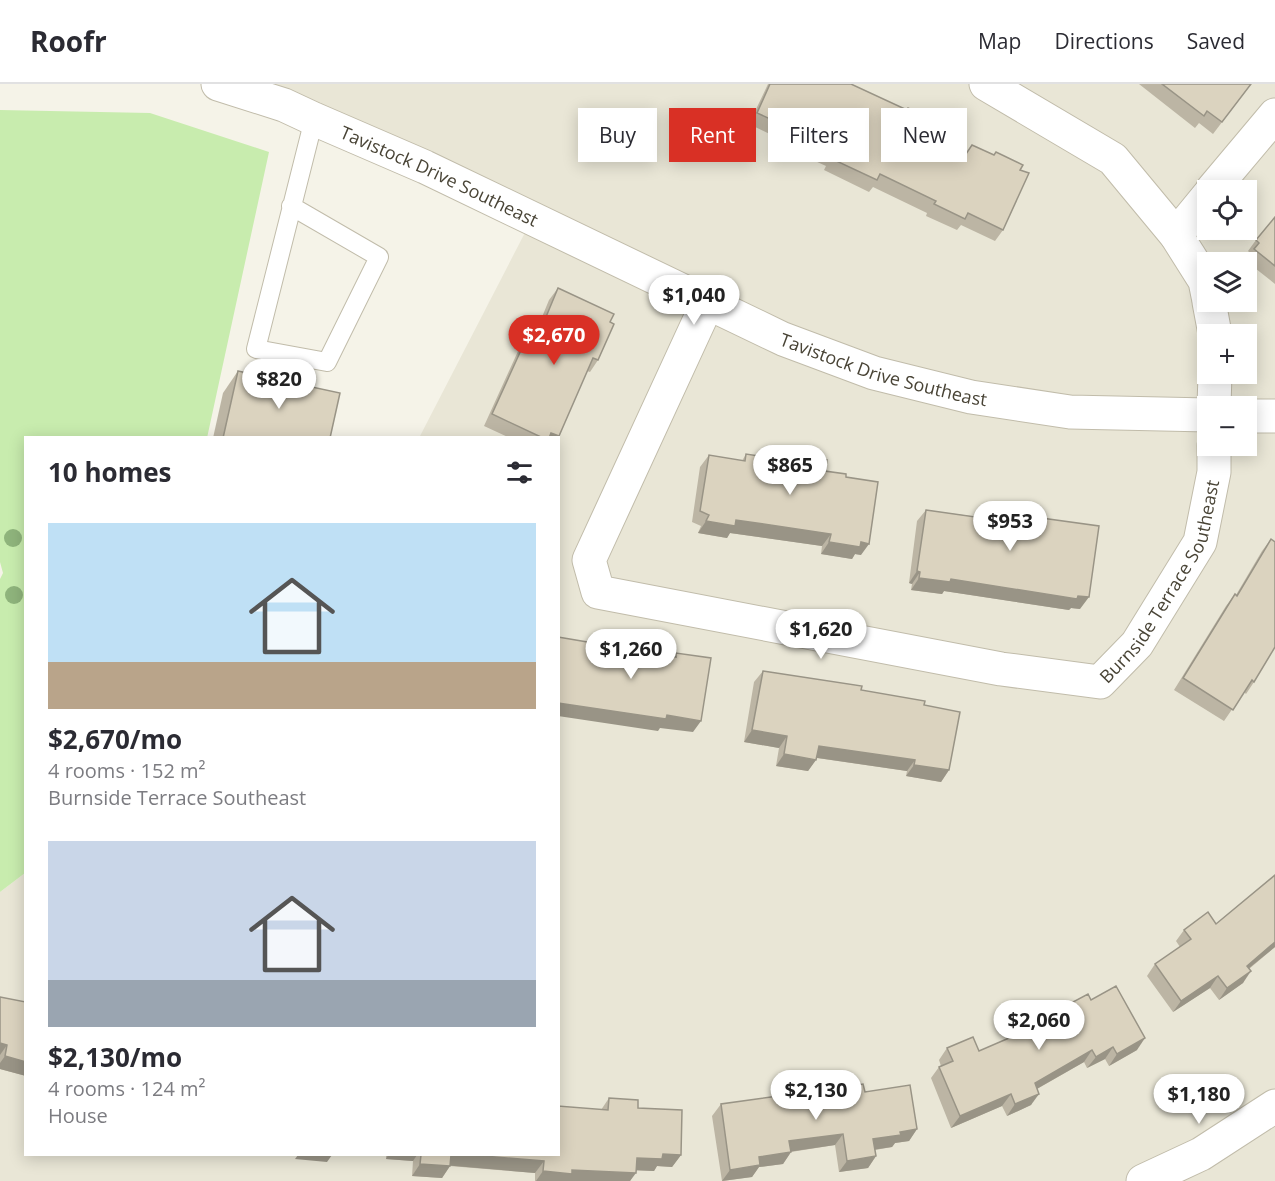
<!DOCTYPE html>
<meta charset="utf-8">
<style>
body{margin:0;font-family:"Open Sans",sans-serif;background:#f2f2f3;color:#2b2b33;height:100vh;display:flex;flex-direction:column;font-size:22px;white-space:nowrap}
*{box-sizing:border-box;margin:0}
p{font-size:20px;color:#7c7c81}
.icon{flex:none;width:33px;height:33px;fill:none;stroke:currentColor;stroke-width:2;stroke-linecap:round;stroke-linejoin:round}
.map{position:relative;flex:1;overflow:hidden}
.side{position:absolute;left:24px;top:352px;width:536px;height:720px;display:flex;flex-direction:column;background:#fff;border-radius:0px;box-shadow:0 3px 15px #0003}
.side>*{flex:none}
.guide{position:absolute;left:578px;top:24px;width:570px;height:54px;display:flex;gap:12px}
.tools{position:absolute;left:1197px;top:96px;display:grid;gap:12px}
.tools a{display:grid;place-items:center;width:60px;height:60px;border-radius:0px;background:#fff;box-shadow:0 3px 15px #0003;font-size:30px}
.price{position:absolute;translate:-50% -51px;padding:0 14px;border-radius:21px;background:#fff;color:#222;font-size:20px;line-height:39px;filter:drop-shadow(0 2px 3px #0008)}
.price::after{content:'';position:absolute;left:50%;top:36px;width:18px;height:14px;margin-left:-9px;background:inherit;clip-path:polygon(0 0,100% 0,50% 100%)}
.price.on{background:#d93025;color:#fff}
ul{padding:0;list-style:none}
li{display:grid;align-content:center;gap:12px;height:318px;padding:0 24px}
li span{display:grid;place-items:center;height:186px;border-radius:0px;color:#555}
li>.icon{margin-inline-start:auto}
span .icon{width:108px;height:108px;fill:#fffc;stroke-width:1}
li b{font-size:26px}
h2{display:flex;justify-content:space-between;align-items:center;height:72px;padding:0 24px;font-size:26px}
.chip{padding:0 21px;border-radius:0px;background:#fff;box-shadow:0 3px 15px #0003;font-size:21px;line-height:54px}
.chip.on{background:#d93025;color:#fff}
header{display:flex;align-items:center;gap:36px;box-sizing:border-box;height:84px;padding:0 30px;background:#fff;border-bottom:2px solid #e1e1e2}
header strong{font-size:28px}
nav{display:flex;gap:33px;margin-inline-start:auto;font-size:21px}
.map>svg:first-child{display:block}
.residential{fill:#e9e6d6;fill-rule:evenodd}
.green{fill:#c8ecae}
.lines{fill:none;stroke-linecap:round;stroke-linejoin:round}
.service-casing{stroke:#c1bcaa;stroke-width:20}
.minor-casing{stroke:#c1bcaa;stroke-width:35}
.tertiary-casing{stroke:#c1bcaa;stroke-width:35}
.service{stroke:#fff;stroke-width:18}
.minor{stroke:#fff;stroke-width:33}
.tertiary{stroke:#fff;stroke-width:33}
.tree{fill:#8fb47c}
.wall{fill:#bcb5a4}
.shaded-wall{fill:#999486}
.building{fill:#dbd3bf;stroke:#999486;stroke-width:1.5}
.labels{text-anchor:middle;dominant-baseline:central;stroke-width:5;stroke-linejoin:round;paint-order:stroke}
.street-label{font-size:18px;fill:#494436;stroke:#fff}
</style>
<header>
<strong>Roofr</strong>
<nav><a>Map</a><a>Directions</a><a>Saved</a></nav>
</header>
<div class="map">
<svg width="1275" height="1097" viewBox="0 0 1275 1097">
<rect width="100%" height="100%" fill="#f5f3e8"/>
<!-- residential -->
<path class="residential" d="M244,0h1031v1097h-1275v-289l25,-19 1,282h532v-717h-139l113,-219zM1208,106h38v40h-38zM1208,178h38v40h-38zM1208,250h38v40h-38zM1208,322h38v40h-38z"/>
<!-- green -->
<path class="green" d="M0,26l150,3 119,39 -62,286h-181l-1,435 -25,19v-313l3,-6 -3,-11z"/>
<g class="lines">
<!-- service casing -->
<g class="service-casing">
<path id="service" d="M291,122l88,51 -52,105 -71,-13 58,-230"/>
</g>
<!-- minor casing -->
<g class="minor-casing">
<g id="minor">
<path d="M986,0l127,75 63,76 29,46 3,15"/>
<path d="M1212,106l63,-75"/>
<path d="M1176,151l32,-39"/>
<path d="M1209,218l6,32"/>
<path id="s1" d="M707,220l-118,256 9,32 403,77 99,13 37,-38 63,-102 14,-70v-26"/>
<path d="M1214,322l1,-32"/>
<path d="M1143,1097l58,-27 74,-48"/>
</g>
</g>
<!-- tertiary casing -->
<g class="tertiary-casing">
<g id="tertiary">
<path id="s2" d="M218,0l66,21 30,14 111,48 358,172 91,34 97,24 99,15 138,3"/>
<path d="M1246,332h29"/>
</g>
</g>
<!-- service -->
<use href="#service" class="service"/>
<!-- minor -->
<use href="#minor" class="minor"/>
<!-- tertiary -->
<use href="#tertiary" class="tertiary"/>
</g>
<!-- trees -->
<g class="tree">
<circle cx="13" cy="454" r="9"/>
<circle cx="14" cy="511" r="9"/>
</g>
<!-- wall -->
<g class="wall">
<path d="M768,0h83l86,44 17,23 10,6 56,13 -17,60 -8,11 -34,-16 -4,5 -31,-14 1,-3 -54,-26 -4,5 -45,-22 2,-4 -46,-21 2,-5 -33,-16z"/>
<path d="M1139,0h112l-38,50 -14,-11 -4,5z"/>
<path d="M1275,133v67l-29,-23 5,-7 -3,-3 8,-11z"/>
<path d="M558,204l52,34 -12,38 -8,12 -3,-1 -29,67h-48l-26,-12 35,-77 8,-12 6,2 16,-39z"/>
<path d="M238,287l92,67h-117l10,-45z"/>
<path d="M779,369l46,18 21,6 15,78 -6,-1 -3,5 -31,-5 1,-8 -92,-13 -3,5 -29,-5 3,-7 -9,-4 8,-55 9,-12 33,6 4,-7 29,5z"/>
<path d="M926,426l52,7 5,-7 97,99 -9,-1 -2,2 -125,-19 -2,3 -31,-4 1,-6 -3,-1 8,-62z"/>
<path d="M1271,455l-17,143 -8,12 -2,-2 -20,29 -50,-31 52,-84 9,-12 1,1 26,-44z"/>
<path d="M763,587l98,19 63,15 25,65 -8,12 -35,-6 1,-5 -90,-13 -9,13 -32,-5 3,-18 -35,-6 10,-60z"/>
<path d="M1275,791v72l-26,22 -6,14 -24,17 -9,-12 -37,24 -26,-36 8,-12 25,-17 -4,-6 8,-11 32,-6z"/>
<path d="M0,913l26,79 -26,-7z"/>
<path d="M1091,916l46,50 -28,16 -4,-7 -18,9 -3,-6 -47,27 -6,16 -24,11 -5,-10 -51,22 -20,-50 8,-11 2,-1 -2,-6 8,-12 32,3 59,-26 5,-7z"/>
<path d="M865,1008l52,37 -8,12 -14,2 -3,4 -17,3 1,6 -8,12 -29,4 -4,-27 -44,7 -8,12 -24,3 -7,10 -30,4 -10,-65 9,-12z"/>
<path d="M609,1014l29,10 43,47 -9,12 -15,-1 -3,5 -18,-1 -6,11h-95v-8l-85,-7 -8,12 -30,-2 1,-15 -27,-2v-4h172l43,-45z"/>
</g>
<!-- shaded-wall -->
<g class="shaded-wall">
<path d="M551,349l8,3 -1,2h-10z"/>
<path d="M736,436l95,14 -9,12 -92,-13 -3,5 -29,-5 8,-12z"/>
<path d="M829,458h32l8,2 -8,11 -6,-1 -3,5 -31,-5z"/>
<path d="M917,487l3,1 -8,12 -3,-1z"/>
<path d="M919,494l32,1 138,18 -9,12 -9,-1 -2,2 -125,-19 -2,3 -31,-4z"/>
<path d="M558,619l109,12 34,6 -8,11 -33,-4 -2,3 -100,-15z"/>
<path d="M752,646l35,6 -8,12 -35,-6z"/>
<path d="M819,662l96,14 -8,11 -96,-14z"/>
<path d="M784,670l32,6 -8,11 -32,-5z"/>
<path d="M914,681l35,5 -8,12 -35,-6z"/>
<path d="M1275,858v5l-37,30 9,-11z"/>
<path d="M1251,887l-8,12 -24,17 8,-12z"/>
<path d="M1218,892l-8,12 -37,24 8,-11z"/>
<path d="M1145,954l-8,12 -28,16 8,-12z"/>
<path d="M0,959l7,2 -7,10z"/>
<path d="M1113,963l-8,12 -18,9 9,-11z"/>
<path d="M1092,966l-8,12 -58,33 9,-12z"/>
<path d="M5,972l21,6v14l-26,-7v-6z"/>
<path d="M1011,1010l-9,12 -51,22 9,-12z"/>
<path d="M1039,1010l-8,11 -24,11 8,-12z"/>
<path d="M917,1045l-8,12 -14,2 -3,4 -27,4 8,-12 27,-7z"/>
<path d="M843,1050l-8,11 -54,8 8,-12z"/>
<path d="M791,1068l-8,12 -24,3 -7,10 -30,4 8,-11 29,-13z"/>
<path d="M663,1070l18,1 -9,12 -15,-1 -3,5 -26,-1 9,-12z"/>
<path d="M298,1071h34l-5,7 -32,-3z"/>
<path d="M388,1071h29l-4,6 -27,-2z"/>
<path d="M450,1071h22l72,6 -9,12 -92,-8z"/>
<path d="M876,1072l-8,12 -29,4 8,-11z"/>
<path d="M420,1080l30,2 -8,12 -30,-2z"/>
<path d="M572,1086l64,3 -6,8h-94l7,-10z"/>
</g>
<!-- building -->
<g class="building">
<path d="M770,0h81l56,26 1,-2 32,15 -3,5 22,11 -5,12 10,6 8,-12 22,10 2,-3 27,13 -3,5 9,3 -26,57 -35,-17 -3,6 -31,-15 2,-3 -56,-27 -3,6 -45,-21 2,-4 -46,-22 2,-5 -33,-15z"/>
<path d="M1162,0h89l-29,38 -15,-11 -3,5z"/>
<path d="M1275,133v49l-21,-17 5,-6 -3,-3z"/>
<path d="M558,204l56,26 -4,8 4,2 -16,36 -5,-2 -34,78 -8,-3 -2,5h-6l-51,-24 35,-77 9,4z"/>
<path d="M238,287l102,22 -10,45h-107z"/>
<path d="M779,369l48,7 -2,11 21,3v3l32,5 -9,62 -8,-2 -1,5 -31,-5 2,-8 -95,-14 -1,6 -29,-5 3,-6 -9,-4 9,-56 36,6 1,-7 32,5z"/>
<path d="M926,426l56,8 1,-8 116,16 -10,71 -11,-1 -1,3 -126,-20 -1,3 -31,-4 1,-6 -3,-1z"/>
<path d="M1271,455l4,3v105l-21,35 -2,-2 -19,30 -50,-32 52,-84 2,2z"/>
<path d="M558,553l118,20v-4l35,5 -10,63 -34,-6 -1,4 -108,-16z"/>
<path d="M763,587l99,15 -1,4 64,11 -1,4 36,7 -11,58 -35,-5 1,-5 -96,-14 -3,14 -32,-6 3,-18 -35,-6z"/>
<path d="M1275,791v67l-28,24 4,5 -24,17 -9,-12 -37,25 -26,-37 36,-25 -7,-9 24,-18 8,12z"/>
<path d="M1116,902l29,52 -28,16 -4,-7 -17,10 -4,-7 -57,33 4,11 -24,10 -4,-10 -51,22 -21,-49 14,-6 -6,-13 26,-11 6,14 67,-29 -3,-4 45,-24 3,6z"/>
<path d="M0,913l26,5v60l-21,-6 2,-11 -7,-2z"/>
<path d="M863,1000l2,8 45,-7 7,44 -17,3 1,3 -28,4 3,17 -29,5 -4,-27 -54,7 2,11 -32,5 1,8 -30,5 -9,-66z"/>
<path d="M609,1014l29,2v8l44,2 -1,45 -18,-1 -1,5 -25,-1 -1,15 -64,-3v4l-29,-3 1,-10 -72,-6h86v-49l50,4z"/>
<path d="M421,1071h30l-1,11 -30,-2z"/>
</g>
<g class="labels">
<!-- street labels -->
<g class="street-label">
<text stroke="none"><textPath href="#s2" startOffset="240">Tavistock Drive Southeast</textPath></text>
<text stroke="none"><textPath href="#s2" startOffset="726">Tavistock Drive Southeast</textPath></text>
<text stroke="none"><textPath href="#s1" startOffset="945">Burnside Terrace Southeast</textPath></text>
</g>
</g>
</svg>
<div class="tools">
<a><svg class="icon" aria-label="locate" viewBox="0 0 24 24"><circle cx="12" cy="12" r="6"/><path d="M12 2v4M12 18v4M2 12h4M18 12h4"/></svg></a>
<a><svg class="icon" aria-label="layers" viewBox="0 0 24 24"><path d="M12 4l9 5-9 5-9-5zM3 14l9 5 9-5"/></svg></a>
<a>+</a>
<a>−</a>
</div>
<b class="price" style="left:694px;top:242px">$1,040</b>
<b class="price on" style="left:554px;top:282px">$2,670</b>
<b class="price" style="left:279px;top:326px">$820</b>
<b class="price" style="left:790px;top:412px">$865</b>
<b class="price" style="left:1010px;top:468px">$953</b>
<b class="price" style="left:821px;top:576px">$1,620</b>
<b class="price" style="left:631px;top:596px">$1,260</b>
<b class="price" style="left:1039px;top:967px">$2,060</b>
<b class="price" style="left:816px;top:1037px">$2,130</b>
<b class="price" style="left:1199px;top:1041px">$1,180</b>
<div class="guide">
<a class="chip">Buy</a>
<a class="chip on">Rent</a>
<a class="chip">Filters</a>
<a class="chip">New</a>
</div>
<section class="side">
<h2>10 homes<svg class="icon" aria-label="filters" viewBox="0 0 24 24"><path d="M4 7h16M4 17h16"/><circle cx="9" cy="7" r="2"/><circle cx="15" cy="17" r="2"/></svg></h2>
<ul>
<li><span style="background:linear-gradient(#bfe0f5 75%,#b9a48a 0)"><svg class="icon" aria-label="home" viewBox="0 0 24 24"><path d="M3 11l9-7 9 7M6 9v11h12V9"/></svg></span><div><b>$2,670/mo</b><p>4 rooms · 152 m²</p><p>Burnside Terrace Southeast</p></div></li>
<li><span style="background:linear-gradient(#c9d6e8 75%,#9aa5b1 0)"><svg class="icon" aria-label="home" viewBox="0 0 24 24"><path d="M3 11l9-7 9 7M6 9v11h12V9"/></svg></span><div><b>$2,130/mo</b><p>4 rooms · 124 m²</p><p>House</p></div></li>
</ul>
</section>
</div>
